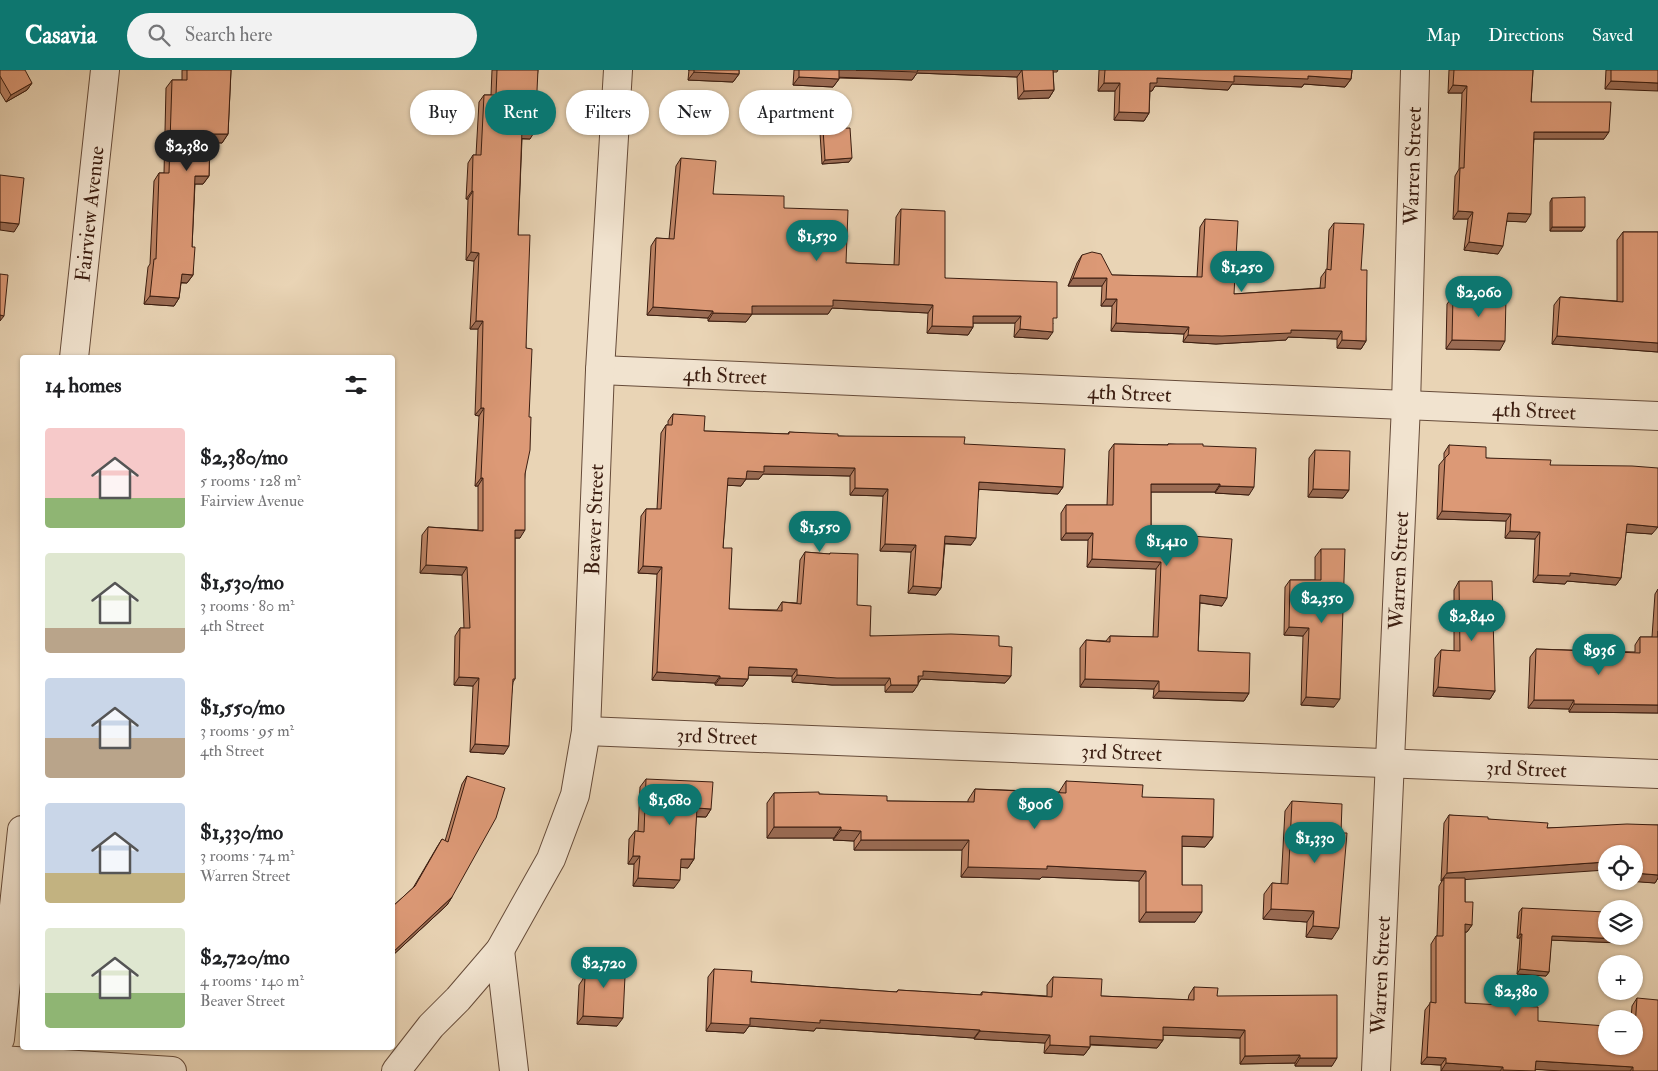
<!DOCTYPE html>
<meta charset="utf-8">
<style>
body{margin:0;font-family:"IM FELL Double Pica",serif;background:#f2f2f2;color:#202124;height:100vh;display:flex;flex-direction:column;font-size:19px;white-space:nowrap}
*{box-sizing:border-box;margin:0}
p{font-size:16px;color:#757577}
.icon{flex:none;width:28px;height:28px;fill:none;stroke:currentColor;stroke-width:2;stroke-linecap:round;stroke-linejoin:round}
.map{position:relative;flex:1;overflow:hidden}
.panel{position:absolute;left:20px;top:285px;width:375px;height:695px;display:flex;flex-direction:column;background:#fff;border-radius:5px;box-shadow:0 1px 4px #0004}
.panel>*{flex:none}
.hud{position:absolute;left:410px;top:20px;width:475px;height:45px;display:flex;gap:10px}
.tools{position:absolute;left:1598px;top:775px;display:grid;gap:10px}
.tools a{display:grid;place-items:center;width:45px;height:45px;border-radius:50%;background:#fff;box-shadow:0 1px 4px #0004;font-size:25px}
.price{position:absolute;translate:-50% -42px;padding:0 11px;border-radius:18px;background:#0f766e;color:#fff;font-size:16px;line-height:32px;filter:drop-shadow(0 1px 2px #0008)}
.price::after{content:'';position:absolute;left:50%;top:30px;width:15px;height:11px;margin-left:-8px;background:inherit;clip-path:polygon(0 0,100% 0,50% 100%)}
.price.current{background:#222;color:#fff}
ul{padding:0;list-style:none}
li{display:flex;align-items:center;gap:15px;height:125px;padding:0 25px}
li span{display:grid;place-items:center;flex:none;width:140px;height:100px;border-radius:5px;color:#555}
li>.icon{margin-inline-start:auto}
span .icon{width:60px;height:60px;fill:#fffc;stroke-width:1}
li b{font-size:21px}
h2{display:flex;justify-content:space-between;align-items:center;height:60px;padding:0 25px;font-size:21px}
.pill{padding:0 18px;border-radius:22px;background:#fff;box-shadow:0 1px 4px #0004;font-size:18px;line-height:45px}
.pill.current{background:#0f766e;color:#fff}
header{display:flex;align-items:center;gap:30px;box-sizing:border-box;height:70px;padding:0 25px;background:#0f766e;color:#fff}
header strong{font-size:24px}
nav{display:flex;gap:28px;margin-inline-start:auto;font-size:18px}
.search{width:350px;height:45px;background:#f2f2f2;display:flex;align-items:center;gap:12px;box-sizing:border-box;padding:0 18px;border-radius:28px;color:#757577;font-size:19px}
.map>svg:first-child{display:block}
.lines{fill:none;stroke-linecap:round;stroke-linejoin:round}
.minor-casing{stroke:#664b39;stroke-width:30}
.tertiary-casing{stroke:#664b39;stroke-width:30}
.minor{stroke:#f1e3cf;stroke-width:28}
.tertiary{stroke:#f1e3cf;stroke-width:28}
.wall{fill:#bd8465;stroke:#3b1d10}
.shaded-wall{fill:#9a6b53;stroke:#3b1d10}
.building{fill:#dc9976;stroke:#3b1d10}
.labels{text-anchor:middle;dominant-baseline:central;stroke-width:4.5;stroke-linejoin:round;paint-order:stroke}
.street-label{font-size:21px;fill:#3b1d10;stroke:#f1e3cf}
</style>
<header>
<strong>Casavia</strong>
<div class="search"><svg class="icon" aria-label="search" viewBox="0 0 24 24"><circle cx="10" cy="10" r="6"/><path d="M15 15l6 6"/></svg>Search here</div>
<nav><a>Map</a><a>Directions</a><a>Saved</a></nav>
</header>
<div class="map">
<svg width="1658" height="1001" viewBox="0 0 1658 1001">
<rect width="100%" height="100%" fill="#e9d4b5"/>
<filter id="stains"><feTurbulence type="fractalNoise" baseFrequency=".004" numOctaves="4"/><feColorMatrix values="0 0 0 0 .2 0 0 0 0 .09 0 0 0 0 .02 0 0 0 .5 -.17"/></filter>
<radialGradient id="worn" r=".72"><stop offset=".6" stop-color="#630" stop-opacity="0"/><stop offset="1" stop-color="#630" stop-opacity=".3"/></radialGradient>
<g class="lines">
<!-- minor casing -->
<g class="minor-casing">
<g id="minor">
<path id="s1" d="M600,300l1058,46"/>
<path id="s2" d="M586,661l1072,43"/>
<path d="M500,880l14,121"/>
<path d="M0,990l172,11"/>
<path id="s3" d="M396,1001l35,-45 27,-27 42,-49 51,-91 24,-64 11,-64 14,-361 18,-300"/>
<path id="s4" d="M1376,1001l30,-666 9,-335"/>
</g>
</g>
<!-- tertiary casing -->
<g class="tertiary-casing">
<g id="tertiary">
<path id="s5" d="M74,288l31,-288"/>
<path d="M0,969l22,-209"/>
</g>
</g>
<!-- minor -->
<use href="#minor" class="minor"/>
<!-- tertiary -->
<use href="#tertiary" class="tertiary"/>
</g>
<!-- wall -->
<g class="wall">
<path d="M0,0l32,13 -5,7 -21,12 -6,-10z"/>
<path d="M182,0h49l-3,64 -6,9 -12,-1 -1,34 -6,8h-8l-3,63 1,28 -6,8h-6l-2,15 -5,8 -30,-2 4,-37 2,-3 4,-83 5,-8h5l2,-85 6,-8h10z"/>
<path d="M492,0h46l-8,69h-8l-4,96 8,113 -1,126 -5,64h-5v141l-2,3 -9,72 -34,-2 3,-66 -19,-1 1,-49 5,-8h4l-2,-53 -42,-2 2,-38 6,-8 50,3v-44h-3l4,-70 -4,-1 3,-86h-8l4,-68 -8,-1 2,-61h-2l2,-36 5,-8h3l3,-53 5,-7h7z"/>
<path d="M689,0h-1h51v4l-6,8 -45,-2z"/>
<path d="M794,0h264l-1,2h-4l1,18 -5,8 -31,1 -1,-22 -100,-4 -5,7 -73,-2v1l-6,8 -40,-2z"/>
<path d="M1099,0h253l-1,9 -6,8 -41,-3 -2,3 -70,-3 -4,6 -73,-4 -3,5h-2l-1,22 -5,8 -30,-1 1,-29h-17z"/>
<path d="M1449,0h84l-2,32 73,37h-70l-8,83 -19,-1 -9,33 -34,-4 4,-31h-15l2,-43 4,-7 3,-76h-14z"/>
<path d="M1606,0h52l-53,19z"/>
<path d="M823,59l26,33 -27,2 -2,-31z"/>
<path d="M681,88l32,36 71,14 62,55 48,2 2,-48 5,-8 44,69 108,45 -5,16 -34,-2 1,-14h-42v4l-5,8 -41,-2 1,-20 -96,-5 -4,6h-76l-6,8 -38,-1v-3l-61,-3 4,-69 5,-8 13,1 7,-73z"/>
<path d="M1552,128l30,33h-32v-29z"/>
<path d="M1205,149l29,75 86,-6 1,-11 6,-8 2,-39 5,-7 27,47 5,71 -5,8 -24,-1v-9l-49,-2 -2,3 -70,4 -33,-2 1,-8 -73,-3 1,-25h-11l1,-20h-34l9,-23 5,-8 30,20 85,2 3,-50z"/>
<path d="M1623,162h35v120l-106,-8 2,-39 6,-8 57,4v-61z"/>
<path d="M1453,226l47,54 -54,-1 1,-45z"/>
<path d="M673,344l31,17 84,3 1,-2 49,4 126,8 99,43 -5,7 -79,-5 -8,56 -26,-1 -4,44 -5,7 -28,-2 3,-41 -31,-1 3,-55 -33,-1v-19l-87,-2 -4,5h-13l-5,7 -14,-1 -4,63 6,61 48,1 5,-8 15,1 3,-43 5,-8 24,2 1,-1 27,52 13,31 129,10 12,30 -6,7 -84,-4 -8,13h-28v-7h-53l-40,-3v-6l-44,-1v4l-5,7 -28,-1v-2l-63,-3 5,-106 -19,-1 3,-57 5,-7h11l4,-76 5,-8h2v-4z"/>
<path d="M1114,374l53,1 1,-1 35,2 46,49 -34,-2v-1h-64v40l27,3 44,71 -22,-3 -2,48 51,42 -5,8 -91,-3 1,-9 -74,-2v-39l6,-8 20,1 4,-5 43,1 3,-68 -69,-2 1,-27h-27v-27l5,-8h41l2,-54z"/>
<path d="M1449,375l37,13 64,7 102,69 -26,-2 -5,46 -5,7 -49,-4 -2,3 -32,-2 2,-43 -30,-1 1,-17 -69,-2 2,-54 5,-6v-6z"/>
<path d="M1315,380l34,40 -6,8 -35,-1 1,-39z"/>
<path d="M1321,479l13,158 -33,-2 2,-69 -19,-1 1,-48 5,-7h25v-23z"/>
<path d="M1459,511l36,110 -5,8 -57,-3 2,-38 6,-8 13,1v-61z"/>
<path d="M1658,519v124l-89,-1v-3l-41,-1 2,-51 6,-8 99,3v-7l5,-8h12l3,-43z"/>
<path d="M467,706l-15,121 -5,8 -55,51v-49l21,-19 24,-41 5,-8 3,2 17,-57z"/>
<path d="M646,709l65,30 -5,8h-10l-2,42 -6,9 -8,-1 -6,21 -41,-2 1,-22h-6l1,-25 6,-8h3l2,-44z"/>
<path d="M1066,711l76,16 71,40 -8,10 -23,-1v39l13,37h-56v-41l-97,-4 -2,2 -79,-2 1,-27h-108v-9l-21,-1 1,-2h-67v-35l7,-10 45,1 68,7 81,1v-2l7,-11 84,3z"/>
<path d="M1292,731l40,138 -26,-2 1,-15 -44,-3 1,-25 8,-11 9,1 4,-73z"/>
<path d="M1449,745l39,4 59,9 111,-3v53l-3,5 -21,-2v-27l-169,25v23l7,23 -5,7h-2v71l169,43v-27h-3l1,-13 5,-8 21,73h-97l-25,-2 -1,2h-94v-6l-20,-1 4,-54 6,-8v-58l5,-8h1l2,-50 3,-5h-1l3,-58z"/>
<path d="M1522,838l99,35 -70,-3 -2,32 -3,4 -29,-2 3,-36h-3l2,-26z"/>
<path d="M589,887l28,69 -40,-2 2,-39 4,-6 1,-14z"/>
<path d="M714,899l37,13 145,10 2,-2 82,5 2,-3 65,4v-11l6,-8 48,19 87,4 1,-5 5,-8 23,9 115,70h-37v-3l-55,1v-26l-77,-3v5l-6,8 -67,-3v2l-6,8 -40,-2 1,-10 -71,-4v-1l-158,-10 -2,3 -65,-5 -5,7 -38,-2 2,-54z"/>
</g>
<!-- shaded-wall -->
<g class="shaded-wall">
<path d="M839,0h183l-5,7 -100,-4 -5,7 -79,-3z"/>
<path d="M694,2l45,2 -6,8 -45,-2z"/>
<path d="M1234,6h74l43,3 -6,8 -41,-3 -2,3 -70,-3 -4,6 -73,-4 -3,5h-7l5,-8 7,-5z"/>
<path d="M799,7l40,2 -6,8 -40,-2z"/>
<path d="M1611,11l47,2v8l-53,-2z"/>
<path d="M32,13l-5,7 -21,12 5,-7z"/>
<path d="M1104,13h16l-5,8h-17z"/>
<path d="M1453,15l14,1 -5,7h-14z"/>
<path d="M1054,20l-5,8 -31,1 6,-8z"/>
<path d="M1119,42l30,1 -5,8 -30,-1z"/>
<path d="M522,60l13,1 -5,8 -14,-1z"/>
<path d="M1534,62h75l-5,7h-75z"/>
<path d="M210,64h18l-6,9 -17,-1z"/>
<path d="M852,88l-3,4 -27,2 3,-4z"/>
<path d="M195,106h14l-6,8h-13z"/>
<path d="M472,121h1l-5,8h-2z"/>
<path d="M1458,141l15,1 -5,7h-15z"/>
<path d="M1508,143l23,1 -5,8 -24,-1z"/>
<path d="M0,152l19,2 -5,8 -14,-2z"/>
<path d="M1552,157h33l-3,4h-32z"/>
<path d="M1469,172l34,4 -5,8 -34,-4z"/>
<path d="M471,182l8,1 -5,8 -8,-1z"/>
<path d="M182,204l11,1 -6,8 -11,-1z"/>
<path d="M1073,208h34l-5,8h-34z"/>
<path d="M150,226l29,2 -5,8 -30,-2z"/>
<path d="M1106,229h11l-5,7h-11z"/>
<path d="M833,230l100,5 -5,8 -96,-5 -4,6h-81l5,-8z"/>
<path d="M653,237l60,4 -5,7 -61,-3z"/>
<path d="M713,243l39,1 -6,8 -38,-1z"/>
<path d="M0,245l4,1 -4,5z"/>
<path d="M973,246h48l-6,7h-47z"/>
<path d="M476,251h7l-5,8h-8z"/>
<path d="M1116,253l73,4 -5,7 -73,-3z"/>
<path d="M932,256l41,1 -5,8 -41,-2z"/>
<path d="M1020,259l33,3 -5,7 -34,-2z"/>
<path d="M1291,260l51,1 -5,8 -49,-2 -2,3 -70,4 -33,-2 5,-7z"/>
<path d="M1557,266l101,7v9l-106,-8z"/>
<path d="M1342,270l24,1 -5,8 -24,-1z"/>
<path d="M1452,270l53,1 -5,9 -54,-1z"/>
<path d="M481,338h3l-5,8 -4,-1z"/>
<path d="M764,396l91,2 -5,8 -87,-2 -4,5h-13l-5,7 -18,-1 5,-7 19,-7z"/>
<path d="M481,408h2l-5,8h-3z"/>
<path d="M979,412l84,5 -5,7 -84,-5z"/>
<path d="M1151,414h69l-5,8h-69z"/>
<path d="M1220,416l34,1 -5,8 -34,-2z"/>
<path d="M855,418l33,1 -5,7 -33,-1z"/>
<path d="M1313,419l36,1 -6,8 -35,-1z"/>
<path d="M1442,441l69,3 -5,7 -69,-2z"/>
<path d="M1627,454l31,3 -6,7 -31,-2z"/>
<path d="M515,460h10l-5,8h-10z"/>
<path d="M1510,461l30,1 -5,7 -30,-1z"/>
<path d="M1066,463h27l-5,7h-27z"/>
<path d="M945,466l31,2 -5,7 -31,-2z"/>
<path d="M885,474l31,1 -5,7 -31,-1z"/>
<path d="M1092,489l69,3 -5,7 -69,-2z"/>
<path d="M426,495l41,2 -5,8 -42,-2z"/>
<path d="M643,496l19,1 -5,7 -19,-1z"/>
<path d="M1570,503l51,5 -5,7 -49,-4 -2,3 -32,-2 5,-7z"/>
<path d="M913,516l28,2 -5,7 -28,-2z"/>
<path d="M1200,525l27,3 -5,8 -27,-4z"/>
<path d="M1289,557l20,1 -6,8 -19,-1z"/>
<path d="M749,597l48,2 -5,7 -48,-1z"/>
<path d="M923,601l88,5 -6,7 -84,-4 -3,4v-7z"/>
<path d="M657,602l63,4 -5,7 -63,-3z"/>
<path d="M797,605l93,3 -5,7h-53l-40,-3z"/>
<path d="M459,607l20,1 -6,8 -19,-1z"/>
<path d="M720,608l28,1 -5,7 -28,-1z"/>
<path d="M1085,609l74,2 -5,8 -74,-2z"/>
<path d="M891,615h27l-5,7h-28z"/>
<path d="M1438,617l57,4 -5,8 -57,-3z"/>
<path d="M1159,621l90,2 -5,8 -91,-3z"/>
<path d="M1306,627l34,2 -6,8 -33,-2z"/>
<path d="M1534,630h40l-5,9 -41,-1z"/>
<path d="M1574,634l84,1v8l-89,-1z"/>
<path d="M475,674l34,2 -5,8 -34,-2z"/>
<path d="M697,738l14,1 -5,8 -15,-1z"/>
<path d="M774,757h67l-7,11h-67z"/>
<path d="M841,760l20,1 -7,10 -21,-1z"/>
<path d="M1182,766l31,1 -8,10 -30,-1z"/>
<path d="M861,770h108l-7,10h-108z"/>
<path d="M633,786h7l-6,8h-6z"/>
<path d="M681,789h13l-6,9 -13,-1z"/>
<path d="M1606,792v8l-162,11v-3l-2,3h-1l6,-8z"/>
<path d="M1047,796l99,5 -7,10 -97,-4 -2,2 -79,-2 7,-10z"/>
<path d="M1634,803l24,2v3l-3,5 -29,-2h8z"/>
<path d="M638,808l42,2 -6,8 -41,-2z"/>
<path d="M452,827l-5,8 -55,51v-3z"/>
<path d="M1271,839l43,2 -7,11 -44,-3z"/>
<path d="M1146,842h56l-7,10h-56z"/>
<path d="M1465,854l7,1 -5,7h-7z"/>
<path d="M1313,856l26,2 -7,11 -26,-2z"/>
<path d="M1520,864h2l-2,4h-3z"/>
<path d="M1552,866l72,3 -3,4 -72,-3z"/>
<path d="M1520,899l29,3 -3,4 -29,-2z"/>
<path d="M583,946l40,2 -6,8 -40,-2z"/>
<path d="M750,948l70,2 160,10 -6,8 -158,-10 -2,3 -65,-5 -5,7 -38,-2 5,-8z"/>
<path d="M1163,957l82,3 -5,8 -82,-3z"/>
<path d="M980,961l70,4 -5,8 -71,-4z"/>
<path d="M1090,966l73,4 -6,8 -72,-4z"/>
<path d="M1050,975l40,2 -6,8 -40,-2z"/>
<path d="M1300,985l-5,8 -55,1 5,-8z"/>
<path d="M1427,987l19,1 -5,7 -20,-1z"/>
<path d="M1300,988h37l-5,8h-37z"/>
<path d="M1536,991l97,6 -3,4h-69l-31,-2z"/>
<path d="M1446,993l57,4 -3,4h-59z"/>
</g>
<!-- building -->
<g class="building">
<path d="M0,0h25l7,13 -21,12 -11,-19z"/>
<path d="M187,0h44l-3,64h-18l-1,42h-14l-3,71h3l-2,28 -11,-1 -3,24 -29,-2 4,-37h2l3,-86h10l3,-93h15z"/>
<path d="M497,0h41l-3,61 -13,-1 -4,105h12l-4,113 6,1 -3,68h2l-1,33 -5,24v56h-10v149h-2l-4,67 -34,-2 4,-66 -20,-1 1,-49h10l-3,-61 -41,-2 2,-38 55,4v-53h-2l3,-70h-3l2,-87h-7l3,-68 -8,-1 2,-61h-1l1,-36h8l3,-60h12z"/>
<path d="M694,0h45v4l-45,-2z"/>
<path d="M799,0h40v9l-40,-2z"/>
<path d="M856,0h62l-1,2z"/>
<path d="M1022,0h31l1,20 -30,1z"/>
<path d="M1105,0h247l-1,9 -43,-3v3l-74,-3v6l-77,-4v5h-7l-1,30 -30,-1 1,-29h-16z"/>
<path d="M1454,0h79l-2,32h80l-2,30h-75l-3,82 -23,-1 -5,33 -34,-4 4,-30 -15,-1 2,-43h4l3,-82 -14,-1z"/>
<path d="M1611,0h47v13l-47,-2z"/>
<path d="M850,58l2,30 -27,2 -2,-31z"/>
<path d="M681,88l35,3 -3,33 71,2v12l64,2 -2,53 53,2 2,-56 44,2v67l112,4v36h-4v14l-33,-3 1,-13h-48v11l-41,-1 1,-21 -100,-5v6h-81v8l-39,-1v-2l-60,-4 3,-69 18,1z"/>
<path d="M0,105l24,3 -5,46 -19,-2z"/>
<path d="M1585,127v30h-33v-29z"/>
<path d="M1205,149l33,2 -4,73 91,-6 1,-19 5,1 3,-47 30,1 -3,46h6l-1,71 -24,-1v-9l-51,-1v3l-69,3 -34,-1 1,-8 -73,-4 1,-24h-11l1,-21h-34l9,-23 10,-3 9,2 11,21 90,2z"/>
<path d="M1623,162h35v111l-101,-7 3,-39 63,5z"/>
<path d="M0,204l8,1 -4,41 -4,-1z"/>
<path d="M1453,226l53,1 -1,44 -53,-1z"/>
<path d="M141,286l19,2h-19z"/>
<path d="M673,344l32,2 -1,15 85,3v-2l49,2v2l127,1 -1,7 101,5 -2,38 -84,-5 -3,56 -31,-2 -4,52 -28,-2 3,-41 -31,-1 3,-55 -33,-1v-20l-91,-2v6l-17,-1 -1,8 -18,-1 -5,70h9l-3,61 53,2v-9l19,2 4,-52 25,2v-1l28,1 -1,51 14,1 -1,30 81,-2 48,2v10l13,1 -1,29 -88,-5v5h-5v9h-27l-1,-7h-53l-40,-3v-6l-48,-2 -1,12 -28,-1v-2l-63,-4 5,-105 -19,-1 3,-57h15l5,-84h6z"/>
<path d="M1114,374l54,1v-1h35v2l53,2 -2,39 -34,-1v-2h-69v48l27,1v2l54,4 -5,59 -27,-3 -2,56 52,2 -1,40 -90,-2v-10l-74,-2 1,-39 24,2v-6l48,1 3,-75 -69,-3 1,-26h-27v-28h47z"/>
<path d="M1449,375l37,2v11l65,2 -1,5 82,1 26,2v59l-31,-3 -6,54 -51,-5v3l-32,-1 2,-43 -30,-1 1,-17 -69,-3 3,-53 4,-4z"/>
<path d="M1315,380l35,1 -1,39 -36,-1z"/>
<path d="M1321,479h24l-5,150 -34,-2 3,-69 -20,-1 1,-47h31z"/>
<path d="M1459,511h33l3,110 -57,-4 3,-37 19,1z"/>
<path d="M1658,561v74l-84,-1v-4h-40l2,-51 104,4v-16h18z"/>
<path d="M467,706l38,12 -9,30 -44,79 -60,56v-46l23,-21 27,-47 6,3z"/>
<path d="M646,709l67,3 -2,27 -14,-1 -3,51h-13l-1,21 -42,-2 2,-22h-7l2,-25 9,1z"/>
<path d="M1066,711l77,4 -1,12 72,2 -1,38 -31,-1v49h20v27h-56v-41l-99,-5v3l-79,-2 1,-27h-108v-9l-20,-1v-3h-67v-34l45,-1v2l68,2v5l87,1 1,-13 91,4z"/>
<path d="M1292,731l50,3 -1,29h6l-8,95 -26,-2 1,-15 -43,-2 1,-26 16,1z"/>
<path d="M1449,745l39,2v2l60,4 -1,5 80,-4 31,1v50l-24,-2v-19h-28v8l-159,11z"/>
<path d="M1444,808h21v24h8l-1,23 -7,-1v79l73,4v14l68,5v20h28v-19h1l2,-29 21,2v71h-25v-4l-97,-6 -1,10 -32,-1v-3l-57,-4v-5l-19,-1 3,-55 6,1v-67h7z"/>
<path d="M1522,838l84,4v24h18v3l-72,-3 -3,36 -29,-3 2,-35h-2z"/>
<path d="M589,887l33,2v14l3,3 -2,42 -40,-2 2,-39 4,-6z"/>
<path d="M714,899l38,2 -1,11 146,10 1,-2 84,5v-3l70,5 1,-20 49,2 -1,17 93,4v-13l24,1 -1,8 120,-1v63h-37v-3l-55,1v-26l-82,-3v13l-73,-4v11l-40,-2v-10l-70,-4v-1l-160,-10v3l-70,-5v7l-39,-2z"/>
</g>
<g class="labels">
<!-- street labels -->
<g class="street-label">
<text stroke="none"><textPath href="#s4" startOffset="906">Warren Street</textPath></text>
<text stroke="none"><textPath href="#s5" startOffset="145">Fairview Avenue</textPath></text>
<text stroke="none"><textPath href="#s1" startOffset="125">4th Street</textPath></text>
<text stroke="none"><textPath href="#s1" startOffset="530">4th Street</textPath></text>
<text stroke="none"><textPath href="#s1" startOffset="935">4th Street</textPath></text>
<text stroke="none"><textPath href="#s3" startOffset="609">Beaver Street</textPath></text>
<text stroke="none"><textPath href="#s4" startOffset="501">Warren Street</textPath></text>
<text stroke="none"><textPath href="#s2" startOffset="131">3rd Street</textPath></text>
<text stroke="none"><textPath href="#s2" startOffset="536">3rd Street</textPath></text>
<text stroke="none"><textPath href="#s2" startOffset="941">3rd Street</textPath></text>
<text stroke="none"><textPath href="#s4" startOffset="96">Warren Street</textPath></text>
</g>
</g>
<rect width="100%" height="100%" filter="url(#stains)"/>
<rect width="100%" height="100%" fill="url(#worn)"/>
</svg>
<div class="tools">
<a><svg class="icon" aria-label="locate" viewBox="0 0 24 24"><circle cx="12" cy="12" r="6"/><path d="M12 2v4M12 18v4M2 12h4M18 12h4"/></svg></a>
<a><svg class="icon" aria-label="layers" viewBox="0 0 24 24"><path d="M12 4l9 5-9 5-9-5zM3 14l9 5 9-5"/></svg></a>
<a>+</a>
<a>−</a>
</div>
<b class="price current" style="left:187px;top:102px">$2,380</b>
<b class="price" style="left:817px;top:192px">$1,530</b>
<b class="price" style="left:1242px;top:223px">$1,250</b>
<b class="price" style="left:1479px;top:248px">$2,060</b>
<b class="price" style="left:820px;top:483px">$1,550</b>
<b class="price" style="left:1167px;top:497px">$1,410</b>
<b class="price" style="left:1322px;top:554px">$2,350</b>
<b class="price" style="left:1472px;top:572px">$2,840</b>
<b class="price" style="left:1599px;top:606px">$936</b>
<b class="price" style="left:670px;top:756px">$1,680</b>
<b class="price" style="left:1035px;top:760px">$906</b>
<b class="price" style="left:1315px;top:794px">$1,330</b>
<b class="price" style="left:604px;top:919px">$2,720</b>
<b class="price" style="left:1516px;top:947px">$2,380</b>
<div class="hud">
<a class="pill">Buy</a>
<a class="pill current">Rent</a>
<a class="pill">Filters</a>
<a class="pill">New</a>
<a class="pill">Apartment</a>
</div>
<section class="panel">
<h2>14 homes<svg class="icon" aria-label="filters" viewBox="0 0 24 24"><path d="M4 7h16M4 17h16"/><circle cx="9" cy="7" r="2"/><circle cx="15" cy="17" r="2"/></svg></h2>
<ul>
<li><span style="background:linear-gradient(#f6c9c9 70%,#8fb573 0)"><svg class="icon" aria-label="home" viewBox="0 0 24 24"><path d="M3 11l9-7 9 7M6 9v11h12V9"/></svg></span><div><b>$2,380/mo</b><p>5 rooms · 128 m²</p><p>Fairview Avenue</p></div></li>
<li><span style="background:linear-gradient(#dfe7d0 75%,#b9a48a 0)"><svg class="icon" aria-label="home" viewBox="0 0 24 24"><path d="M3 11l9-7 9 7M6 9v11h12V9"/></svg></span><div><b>$1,530/mo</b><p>3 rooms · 80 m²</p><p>4th Street</p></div></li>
<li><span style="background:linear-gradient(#c9d6e8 60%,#b9a48a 0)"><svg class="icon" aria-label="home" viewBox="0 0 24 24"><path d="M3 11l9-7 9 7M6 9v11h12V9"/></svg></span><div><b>$1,550/mo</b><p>3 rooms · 95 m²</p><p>4th Street</p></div></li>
<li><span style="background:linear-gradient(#c9d6e8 70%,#c2b280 0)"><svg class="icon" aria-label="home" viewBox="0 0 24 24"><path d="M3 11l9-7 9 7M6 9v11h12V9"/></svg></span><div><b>$1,330/mo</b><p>3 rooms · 74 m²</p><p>Warren Street</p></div></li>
<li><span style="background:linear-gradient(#dfe7d0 65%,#8fb573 0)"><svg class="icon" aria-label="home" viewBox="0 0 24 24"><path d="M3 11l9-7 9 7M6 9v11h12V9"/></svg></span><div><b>$2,720/mo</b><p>4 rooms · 140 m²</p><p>Beaver Street</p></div></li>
</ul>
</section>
</div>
